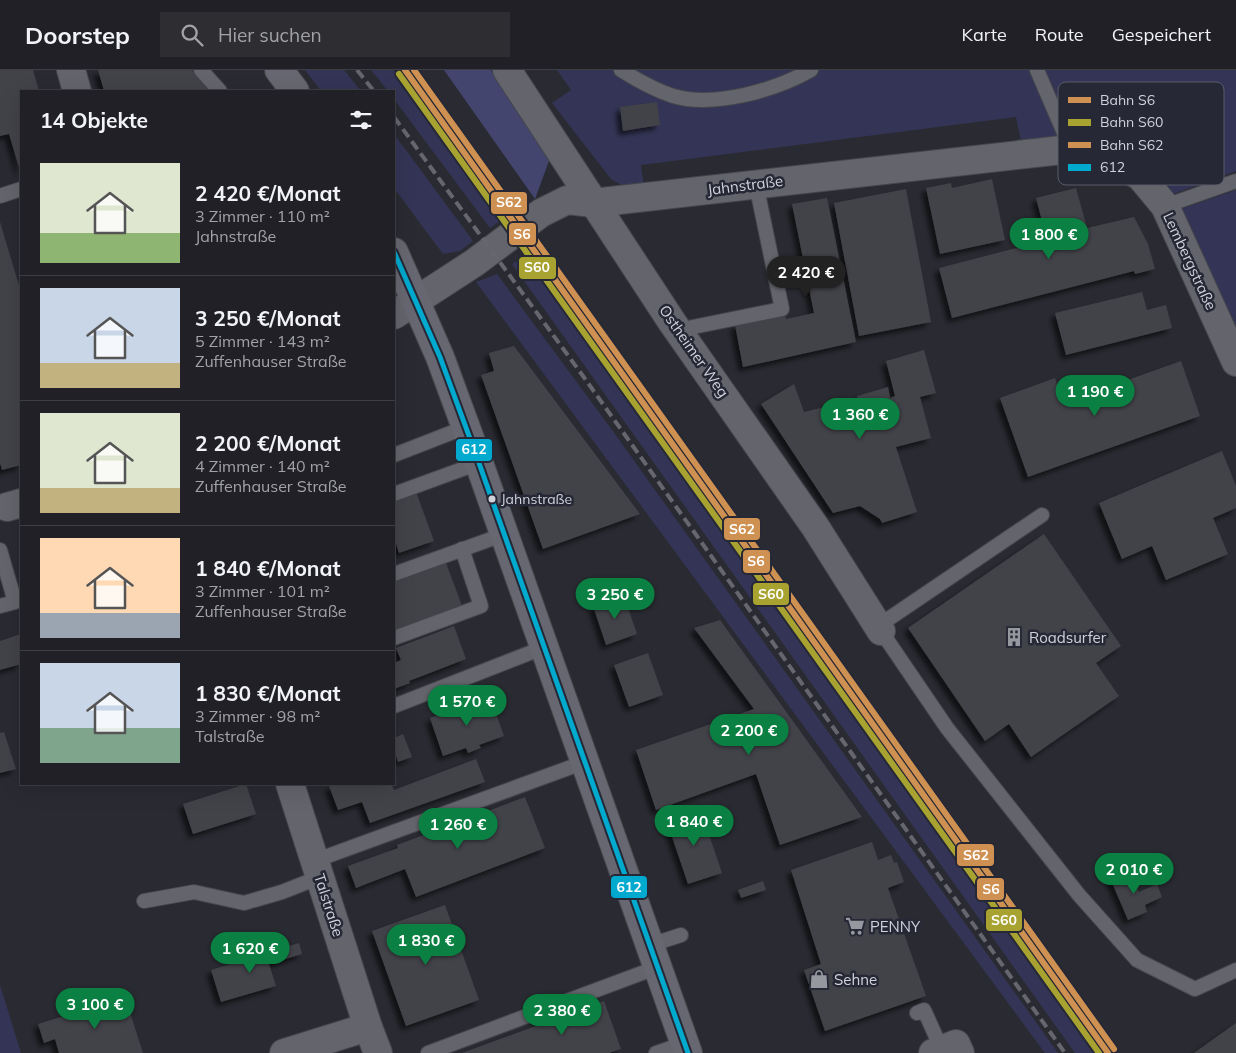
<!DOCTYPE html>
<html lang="de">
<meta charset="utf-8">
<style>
body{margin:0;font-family:Mulish,sans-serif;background:#2d2d32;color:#f1f3f6;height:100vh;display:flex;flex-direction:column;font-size:19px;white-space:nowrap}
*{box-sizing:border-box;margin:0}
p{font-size:16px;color:#a2a3a7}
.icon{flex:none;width:28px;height:28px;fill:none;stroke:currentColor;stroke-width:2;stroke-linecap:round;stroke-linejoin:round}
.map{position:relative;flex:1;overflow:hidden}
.details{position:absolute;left:20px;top:20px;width:375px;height:695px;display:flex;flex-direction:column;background:#202026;border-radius:0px;box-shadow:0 5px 20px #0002,0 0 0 1px #3d3e43}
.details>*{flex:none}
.price{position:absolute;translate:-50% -42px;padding:0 11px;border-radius:18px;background:#0b8043;color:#fff;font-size:16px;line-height:32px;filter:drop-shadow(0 1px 2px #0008)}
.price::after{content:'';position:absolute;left:50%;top:30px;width:15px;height:11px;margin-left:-8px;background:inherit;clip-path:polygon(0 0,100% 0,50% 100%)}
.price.selected{background:#222;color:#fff}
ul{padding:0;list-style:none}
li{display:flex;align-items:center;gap:15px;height:125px;padding:0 20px}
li+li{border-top:1px solid #3d3e43}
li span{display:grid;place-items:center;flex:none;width:140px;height:100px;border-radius:0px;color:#555}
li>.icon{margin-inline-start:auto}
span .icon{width:60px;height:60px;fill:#fffc;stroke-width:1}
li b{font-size:21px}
h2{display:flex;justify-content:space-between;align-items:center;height:60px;padding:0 20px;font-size:21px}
header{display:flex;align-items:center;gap:30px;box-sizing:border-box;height:70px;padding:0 25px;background:#202026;border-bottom:1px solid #3d3e43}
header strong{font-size:24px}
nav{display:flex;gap:28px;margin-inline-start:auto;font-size:18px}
.search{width:350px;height:45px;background:#2d2d32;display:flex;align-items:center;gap:12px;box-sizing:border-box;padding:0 18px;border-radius:0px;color:#a2a3a7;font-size:19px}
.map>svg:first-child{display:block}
.green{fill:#343556}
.forest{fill:#43456e}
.building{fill:#424248;filter:url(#shadow)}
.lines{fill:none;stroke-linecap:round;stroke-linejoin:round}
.service-casing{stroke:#45474c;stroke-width:16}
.minor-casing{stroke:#45474c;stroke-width:30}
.secondary-casing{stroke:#45474c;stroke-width:30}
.service{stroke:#64656c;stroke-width:14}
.minor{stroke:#64656c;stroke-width:28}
.secondary{stroke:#666770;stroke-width:28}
.rail{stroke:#66676e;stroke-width:4;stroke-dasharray:10 5;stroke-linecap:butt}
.bus-1-casing{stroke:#262836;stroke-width:9}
.bus-1{stroke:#00a9ce;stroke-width:5}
.rail-1-casing{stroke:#262836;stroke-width:10}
.rail-2-casing{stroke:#262836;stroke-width:10}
.rail-3-casing{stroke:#262836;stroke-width:10}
.rail-1{stroke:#cf9151;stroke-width:6}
.rail-2{stroke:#a8a331;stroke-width:6}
.rail-3{stroke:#cf9151;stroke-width:6}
.bus-dot{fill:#d0d2db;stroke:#262836;stroke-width:2}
.labels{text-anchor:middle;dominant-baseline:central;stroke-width:5;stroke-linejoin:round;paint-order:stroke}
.bus-label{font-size:14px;fill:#d0d2db;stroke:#262836;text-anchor:start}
.street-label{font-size:15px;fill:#d0d2db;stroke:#262836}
.poi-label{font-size:15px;fill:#d0d2db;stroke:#262836;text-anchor:start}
.key{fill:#262836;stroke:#595b68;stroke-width:1}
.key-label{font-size:14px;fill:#d0d2db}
.line-badge{stroke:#262836;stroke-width:2}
.badge-label{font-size:14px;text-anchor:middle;font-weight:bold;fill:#fff}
</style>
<header>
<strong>Doorstep</strong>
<div class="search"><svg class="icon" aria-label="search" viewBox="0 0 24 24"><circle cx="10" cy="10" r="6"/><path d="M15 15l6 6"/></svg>Hier suchen</div>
<nav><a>Karte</a><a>Route</a><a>Gespeichert</a></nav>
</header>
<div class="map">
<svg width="1236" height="983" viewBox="0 0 1236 983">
<defs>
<filter id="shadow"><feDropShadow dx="-4.5" dy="4.5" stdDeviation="2.5" flood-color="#0009"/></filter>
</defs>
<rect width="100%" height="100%" fill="#2a2b32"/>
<!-- green -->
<g class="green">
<path d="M305,0h39l17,21h-40z"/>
<path d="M371,0h22l107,151 -10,7 -96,-129v-8h-6z"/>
<path d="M557,0h476l28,67 -40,3 -5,-23 -375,48 3,22 -17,1 -16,-9 -59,-76 19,-13z"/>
<path d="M1044,0h192v101l-68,25 -92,-52z"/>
<path d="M394,64l79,107 -13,10 -17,3 -49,-66z"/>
<path d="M1236,120v143l-58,-123z"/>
<path d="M527,185c191,265 376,533 567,798h-19l-563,-789z"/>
<path d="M497,204l115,156 446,623h-13l-569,-771z"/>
<path d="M0,915l21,68h-21z"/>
</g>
<!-- forest -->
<path class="forest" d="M444,0h47l59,88 -15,41z"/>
<!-- building -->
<g class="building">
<path d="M0,0h33l6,21h-18v83l-12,-40 -9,2z"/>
<path d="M98,0h94l18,21h-106z"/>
<path d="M657,32l3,23 -37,6 -3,-24z"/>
<path d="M992,109l13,61 -65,14 -14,-66 25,-5 1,5z"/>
<path d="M1076,118l11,40 47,-11 14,27 7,25 -20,5 -1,-3 -182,47 -13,-50 108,-28 -11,-42z"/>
<path d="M906,119l25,133 -72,14 -25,-133z"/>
<path d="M827,128l29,144 -113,25 -8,-42 50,-10 1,4 28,-6 -22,-109z"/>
<path d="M0,152l21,70v173l-19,5 -2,-7z"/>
<path d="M1142,222l5,18 19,-5 6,23 -106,27 -11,-42z"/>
<path d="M514,276l126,168 -97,35 -62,-174 13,-4 -5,-18z"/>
<path d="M924,280l12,43 -16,4 11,41 -35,9 21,65 -35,11 -2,-4 -20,-13 -27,7 -72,-109 33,-20 10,28 54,-13 -1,-3 31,-9 2,11 5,-2 -9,-35z"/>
<path d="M1181,291l19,55 -172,61 -28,-79 55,-20 8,25z"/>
<path d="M1222,381l14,35v22l-23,10 15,36 -62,26 -14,-34 -30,13 -23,-56z"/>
<path d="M416,422l18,49 -35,12 -5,-16v-37z"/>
<path d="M1044,464l77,112 -25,17 23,33 -88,61 -22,-33 -24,17 -77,-113z"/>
<path d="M446,493l16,43 -68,24v-48z"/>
<path d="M624,526l13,38 -31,11 -13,-39z"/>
<path d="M720,550l142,197 -82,28 -24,-71 -100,36 -20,-60 118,-41 -60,-81z"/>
<path d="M454,556l12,33 -57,22 1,2 -16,6v-26l7,-3 -5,-12z"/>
<path d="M21,564v30l-21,6v-29z"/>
<path d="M648,583l15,42 -34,12 -15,-42z"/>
<path d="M490,627l14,39 -25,9 2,3 -13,5 -2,-5 -23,8 -13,-38z"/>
<path d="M4,662l12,37 -16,4v-40z"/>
<path d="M403,664l9,23 -14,5 -4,-13v-11z"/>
<path d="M476,689l9,23 -115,41 -8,-21 -24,8 -9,-24 7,-2h55l3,6z"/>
<path d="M246,714l10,30 -63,20 -10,-30z"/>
<path d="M525,727l20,51 -129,49 -11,-28 -49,19 -8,-22 50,-18 -1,-3z"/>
<path d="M701,741l21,62 -34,11 -21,-62z"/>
<path d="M872,772l6,18 13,-5 3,8 3,-1 7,20 -16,6 38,108 -101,35 -21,-61 17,-6 -30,-94z"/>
<path d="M1129,800l10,22 18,-8 5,13 -17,8 2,7 -19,8 -18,-42z"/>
<path d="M763,811l3,9 -25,8 -3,-8z"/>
<path d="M445,835l34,95 -73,26 -34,-95z"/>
<path d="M299,873l3,11 -33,10 7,22 -55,16 -10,-32z"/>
<path d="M125,927l18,56h-84l-4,-14 -11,4 -6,-19z"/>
<path d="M604,931l17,48 -12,4h-147z"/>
<path d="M1236,953v30h-42z"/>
</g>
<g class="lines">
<!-- service casing -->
<g class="service-casing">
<g id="service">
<path d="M201,0l19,21"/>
<path d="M621,0c16,10 34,20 52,26 41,12 103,-6 138,-26"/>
<path d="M1037,0l34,79"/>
<path d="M0,126l21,-7"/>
<path d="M1165,136l71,-25"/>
<path d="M678,260l104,-21 -26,-125"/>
<path d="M394,385l72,-28"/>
<path d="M394,424l85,-31"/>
<path d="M0,480l15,52 -15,4"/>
<path d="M394,504l111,-40"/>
<path d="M878,556l164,-111"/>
<path d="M881,561l66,97 132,167 58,65 58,29 41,-19"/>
<path d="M394,568l87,-32 -19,-57"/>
<path d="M394,636l151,-59"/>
<path d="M314,791l271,-99"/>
<path d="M144,831l50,-9 50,11 38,-11 38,-15"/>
<path d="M650,875l31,-10"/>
<path d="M917,943l7,-3 18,40"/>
<path d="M428,983l230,-86"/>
<path d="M656,983l29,-10"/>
</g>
</g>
<!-- minor casing -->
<g class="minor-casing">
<g id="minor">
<path d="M71,0l6,21"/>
<path d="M507,0l165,252 144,206 65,103"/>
<path d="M394,245l80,-52 67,-50 26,-13 26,3 478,-54 31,6 38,21 25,30 71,156"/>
<path d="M7,437l14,-4"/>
<path d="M290,714l78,243 10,26"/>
<path d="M284,983l84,-26"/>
<path d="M933,983l23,-9 4,9"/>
</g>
</g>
<!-- secondary casing -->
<g class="secondary-casing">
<g id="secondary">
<path d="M279,0l16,21"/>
<path d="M394,182l46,105 39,106 209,590"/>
</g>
</g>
<!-- service -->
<use href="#service" class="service"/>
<!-- minor -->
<use href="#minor" class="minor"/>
<!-- secondary -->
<use href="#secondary" class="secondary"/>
<!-- rail -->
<g class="rail">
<path d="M357,0l17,21"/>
<path d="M394,47l189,259 482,677"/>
</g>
<!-- bus-1 casing -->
<g class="bus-1-casing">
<path id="bus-1" d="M394,182l46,105 39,106 209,590"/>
</g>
<!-- bus-1 -->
<use href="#bus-1" class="bus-1"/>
<!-- rail-1 casing -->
<g class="rail-1-casing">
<path id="rail-1" d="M405,0l703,983"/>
</g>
<!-- rail-2 casing -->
<g class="rail-2-casing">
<path id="rail-2" d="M399,4l700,979"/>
</g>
<!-- rail-3 casing -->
<g class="rail-3-casing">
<path id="rail-3" d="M414,0l700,979"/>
</g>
<!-- rail-1 -->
<use href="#rail-1" class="rail-1"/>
<!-- rail-2 -->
<use href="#rail-2" class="rail-2"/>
<!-- rail-3 -->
<use href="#rail-3" class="rail-3"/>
</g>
<!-- icons -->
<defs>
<g id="building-bare" transform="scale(1.5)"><path d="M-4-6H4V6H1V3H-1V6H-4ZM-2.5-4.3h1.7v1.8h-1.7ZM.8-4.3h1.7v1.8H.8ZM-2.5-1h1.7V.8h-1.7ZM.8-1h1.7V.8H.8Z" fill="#9698a0" stroke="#262836" stroke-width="2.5" paint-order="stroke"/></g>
<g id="supermarket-bare" transform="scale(1.5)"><path d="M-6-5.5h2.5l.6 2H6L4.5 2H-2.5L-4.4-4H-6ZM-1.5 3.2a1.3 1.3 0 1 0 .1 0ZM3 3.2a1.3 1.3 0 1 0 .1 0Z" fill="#9698a0" stroke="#262836" stroke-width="2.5" paint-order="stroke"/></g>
<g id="shop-bare" transform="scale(1.5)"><path d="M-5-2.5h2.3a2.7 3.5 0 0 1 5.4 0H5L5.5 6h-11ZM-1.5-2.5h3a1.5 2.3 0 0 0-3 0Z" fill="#9698a0" stroke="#262836" stroke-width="2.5" paint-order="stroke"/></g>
</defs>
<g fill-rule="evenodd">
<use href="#building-bare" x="1014" y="567"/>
<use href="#supermarket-bare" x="855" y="856"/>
<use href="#shop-bare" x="819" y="909"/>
</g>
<!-- markers -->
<circle class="bus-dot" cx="492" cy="429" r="4.5"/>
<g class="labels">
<!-- bus labels -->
<g class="bus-label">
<text x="501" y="429">Jahnstraße</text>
</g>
<!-- street labels -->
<g class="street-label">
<text transform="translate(745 115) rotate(-7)">Jahnstraße</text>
<text transform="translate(1190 191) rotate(65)">Lembergstraße</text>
<text transform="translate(694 281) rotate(55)">Ostheimer Weg</text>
<text transform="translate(329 835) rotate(72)">Talstraße</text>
</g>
<!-- poi labels -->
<g class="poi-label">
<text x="1029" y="567">Roadsurfer</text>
<text x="870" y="856">PENNY</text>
<text x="834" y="909">Sehne</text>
</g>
</g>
<!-- legend -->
<rect x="1058" y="12" width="166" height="103" rx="8" class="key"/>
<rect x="1068" y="27" width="23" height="6" fill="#cf9151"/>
<rect x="1068" y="49" width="23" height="7" fill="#a8a331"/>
<rect x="1068" y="72" width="23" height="6" fill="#cf9151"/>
<rect x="1068" y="94" width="23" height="7" fill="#00a9ce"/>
<g class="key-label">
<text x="1100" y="35">Bahn S6</text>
<text x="1100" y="57">Bahn S60</text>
<text x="1100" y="80">Bahn S62</text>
<text x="1100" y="102">612</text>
</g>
<g class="line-badge">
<rect x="490" y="121" width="38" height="24" rx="5" fill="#cf9151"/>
<rect x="508" y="152" width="29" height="24" rx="5" fill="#cf9151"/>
<rect x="518" y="186" width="39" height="24" rx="5" fill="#a8a331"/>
<rect x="455" y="368" width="38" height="24" rx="5" fill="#00a9ce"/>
<rect x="723" y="447" width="38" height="24" rx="5" fill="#cf9151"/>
<rect x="742" y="479" width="29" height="25" rx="5" fill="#cf9151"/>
<rect x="752" y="512" width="38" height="24" rx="5" fill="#a8a331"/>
<rect x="956" y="773" width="39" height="24" rx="5" fill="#cf9151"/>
<rect x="610" y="805" width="38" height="24" rx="5" fill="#00a9ce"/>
<rect x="976" y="807" width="29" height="24" rx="5" fill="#cf9151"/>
<rect x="985" y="838" width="38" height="24" rx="5" fill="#a8a331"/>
</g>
<g class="badge-label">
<text x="509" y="137">S62</text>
<text x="522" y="169">S6</text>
<text x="537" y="202">S60</text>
<text x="474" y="384">612</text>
<text x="742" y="464">S62</text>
<text x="756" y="496">S6</text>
<text x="771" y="529">S60</text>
<text x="976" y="790">S62</text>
<text x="629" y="822">612</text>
<text x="991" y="824">S6</text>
<text x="1004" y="855">S60</text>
</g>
</svg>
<b class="price" style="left:1049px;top:190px">1 800 €</b>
<b class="price selected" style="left:806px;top:228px">2 420 €</b>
<b class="price" style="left:1095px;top:347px">1 190 €</b>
<b class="price" style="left:860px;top:370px">1 360 €</b>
<b class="price" style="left:615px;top:550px">3 250 €</b>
<b class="price" style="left:467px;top:657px">1 570 €</b>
<b class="price" style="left:749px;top:686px">2 200 €</b>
<b class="price" style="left:694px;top:777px">1 840 €</b>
<b class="price" style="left:458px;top:780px">1 260 €</b>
<b class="price" style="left:1134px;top:825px">2 010 €</b>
<b class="price" style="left:426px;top:896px">1 830 €</b>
<b class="price" style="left:250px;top:904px">1 620 €</b>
<b class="price" style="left:95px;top:960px">3 100 €</b>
<b class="price" style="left:562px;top:966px">2 380 €</b>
<section class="details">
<h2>14 Objekte<svg class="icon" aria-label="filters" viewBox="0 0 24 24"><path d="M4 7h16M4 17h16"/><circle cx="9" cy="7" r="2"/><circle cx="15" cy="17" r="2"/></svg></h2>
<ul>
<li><span style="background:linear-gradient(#dfe7d0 70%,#8fb573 0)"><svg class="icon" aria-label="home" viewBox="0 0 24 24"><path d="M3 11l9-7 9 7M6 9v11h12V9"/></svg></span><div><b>2 420 €/Monat</b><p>3 Zimmer · 110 m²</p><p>Jahnstraße</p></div></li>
<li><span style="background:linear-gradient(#c9d6e8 75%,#c2b280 0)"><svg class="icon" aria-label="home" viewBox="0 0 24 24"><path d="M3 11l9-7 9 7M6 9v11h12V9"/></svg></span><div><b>3 250 €/Monat</b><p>5 Zimmer · 143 m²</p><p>Zuffenhauser Straße</p></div></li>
<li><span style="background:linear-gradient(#dfe7d0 75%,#c2b280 0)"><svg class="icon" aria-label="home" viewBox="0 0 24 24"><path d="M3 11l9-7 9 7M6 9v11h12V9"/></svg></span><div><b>2 200 €/Monat</b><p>4 Zimmer · 140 m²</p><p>Zuffenhauser Straße</p></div></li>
<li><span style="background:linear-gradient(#ffd9b3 75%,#9aa5b1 0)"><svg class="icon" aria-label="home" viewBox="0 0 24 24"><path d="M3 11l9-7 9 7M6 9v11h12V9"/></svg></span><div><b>1 840 €/Monat</b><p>3 Zimmer · 101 m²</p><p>Zuffenhauser Straße</p></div></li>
<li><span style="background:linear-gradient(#c9d6e8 65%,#7fa58c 0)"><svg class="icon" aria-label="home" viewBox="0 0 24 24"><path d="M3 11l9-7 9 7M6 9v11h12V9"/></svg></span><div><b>1 830 €/Monat</b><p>3 Zimmer · 98 m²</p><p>Talstraße</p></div></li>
</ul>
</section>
</div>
